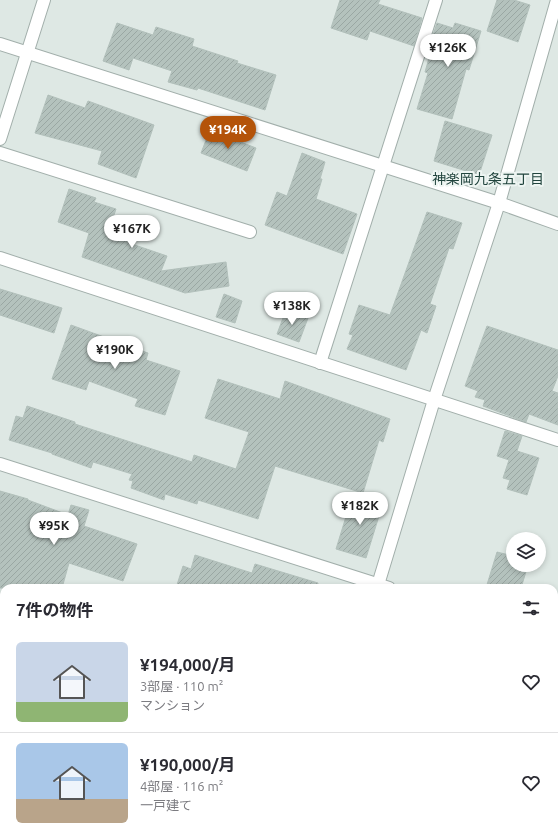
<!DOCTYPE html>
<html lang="ja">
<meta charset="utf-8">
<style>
body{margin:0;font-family:Ubuntu,"Noto Sans JP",sans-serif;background:#f2f2f3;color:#2b2b33;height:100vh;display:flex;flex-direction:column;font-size:15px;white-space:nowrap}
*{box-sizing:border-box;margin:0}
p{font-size:13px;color:#7c7c81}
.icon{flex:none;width:22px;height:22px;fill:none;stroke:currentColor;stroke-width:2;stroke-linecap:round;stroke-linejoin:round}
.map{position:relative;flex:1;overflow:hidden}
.details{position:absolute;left:0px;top:584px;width:558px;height:256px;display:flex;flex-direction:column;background:#fff;border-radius:12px 12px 0 0;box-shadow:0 2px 6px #0003}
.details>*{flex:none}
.buttons{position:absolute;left:506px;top:532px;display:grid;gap:8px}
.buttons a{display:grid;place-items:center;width:40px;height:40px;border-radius:50%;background:#fff;box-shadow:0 2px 6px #0003;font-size:20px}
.price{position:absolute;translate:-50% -34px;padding:0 9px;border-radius:14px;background:#fff;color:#222;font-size:13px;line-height:26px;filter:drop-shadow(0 1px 2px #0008)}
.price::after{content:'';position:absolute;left:50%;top:24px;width:12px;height:9px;margin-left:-6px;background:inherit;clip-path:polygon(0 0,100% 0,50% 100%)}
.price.active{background:#b45309;color:#fff}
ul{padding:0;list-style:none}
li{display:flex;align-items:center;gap:12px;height:100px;padding:0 16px}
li+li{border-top:1px solid #e1e1e2}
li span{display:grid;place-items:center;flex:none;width:112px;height:80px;border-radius:6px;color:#555}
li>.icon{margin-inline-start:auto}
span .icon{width:48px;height:48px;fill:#fffc;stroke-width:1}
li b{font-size:17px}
h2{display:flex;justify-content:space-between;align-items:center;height:48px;padding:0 16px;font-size:17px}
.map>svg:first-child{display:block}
.building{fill:url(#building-hatch);stroke:#b2c0bb}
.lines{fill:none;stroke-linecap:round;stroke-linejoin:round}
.minor-casing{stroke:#a2afab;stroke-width:14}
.minor{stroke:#fff;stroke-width:12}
.labels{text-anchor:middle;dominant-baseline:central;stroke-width:4;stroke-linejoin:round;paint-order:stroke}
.neighbourhood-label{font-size:14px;fill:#21443d;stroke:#eef5f2}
</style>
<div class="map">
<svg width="558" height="840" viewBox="0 0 558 840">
<defs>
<pattern id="building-hatch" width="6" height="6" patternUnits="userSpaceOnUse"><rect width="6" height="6" fill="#b4c2bd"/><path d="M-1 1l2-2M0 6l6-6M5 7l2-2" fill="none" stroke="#9aa7a3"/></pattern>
</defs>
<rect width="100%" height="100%" fill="#dee8e4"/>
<!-- building -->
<g class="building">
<path d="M340,0h40l-2,4 44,14 -8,28 -44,-15 -3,9 -36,-12z"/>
<path d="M497,0h17l16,5 -12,37 -31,-11z"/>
<path d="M117,23l36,12 3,-8 38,12 -2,7 46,15 -1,2 39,12 -11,35 -67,-22 -1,2 -29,-8 4,-11 -39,-13 -4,12 -26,-9z"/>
<path d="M437,23l16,5 2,-5 26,8 -12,39 -3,-1 -14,50 -35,-10 11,-36 -3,-1 6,-21 -3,-1z"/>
<path d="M48,95l37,13 3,-7 66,24 -18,53 -38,-14 4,-13 -67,-18z"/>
<path d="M445,121l47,14 -13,40 -45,-14z"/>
<path d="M210,130l46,18 -9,23 -46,-18z"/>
<path d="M302,153l23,9 -5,17h2l-6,20 41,15 -14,40 -78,-29 12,-33 10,4z"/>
<path d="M69,189l27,9 -2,4 22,7 -5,15 8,2 -1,4 14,4 -3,9 38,13 -6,15 65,-9 3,24 -44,7 -103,-36 7,-24 -31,-11z"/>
<path d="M427,212l35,11 -9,26 -4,-1 -19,56 6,2 -9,27 -6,-3 -15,40 -59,-21 6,-14 -4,-1 10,-29 31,10z"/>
<path d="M0,289l62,19 -8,25 -54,-18z"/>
<path d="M224,294l18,7 -7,22 -19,-6z"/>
<path d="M286,310l22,8 -9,24 -22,-8z"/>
<path d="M71,325l77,28 -2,7 34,11 -15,44 -30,-9 3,-7 -49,-18 -3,9 -34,-11z"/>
<path d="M487,326l71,24v26l-6,15 6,2v32l-29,-11 -3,8 -43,-16 2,-6 -10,-3 3,-6 -13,-5z"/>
<path d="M218,379l62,20 5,-18 105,38 -7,23 -4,-2 -16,53 -88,-27 -17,53 -60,-19 -1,4 -32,-10 -1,6 -33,-12 2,-7 -4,-1 3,-6 -39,-12 -2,6 -39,-14v-1l-43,-13 7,-24 7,2 4,-12 48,16v2l117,38 2,-7 42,14 13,-37 -44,-14z"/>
<path d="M505,431l17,5 -5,15 22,7 -12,37 -20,-6 3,-9 -7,-2 6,-18 -12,-4z"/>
<path d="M0,491l28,8v1l40,15 3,-10 18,5 -5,16 53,18 -14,37 -54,-18 -7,25h-62z"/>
<path d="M353,494l30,9 -17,55 -30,-9z"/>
<path d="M497,552l16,4v9h15l-7,23h-35z"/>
<path d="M195,555l57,18 3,-9 63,19 -1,5h-141l7,-22 8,3z"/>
</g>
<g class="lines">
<!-- minor casing -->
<g class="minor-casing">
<g id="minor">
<path d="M0,44l499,159 59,21"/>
<path d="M0,139l44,-139"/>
<path d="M0,153l250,79"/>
<path d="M0,258l558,182"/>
<path d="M320,363l116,-363"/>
<path d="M0,464l389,124"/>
<path d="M377,588l57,-188 65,-197 58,-203"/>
<path d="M0,632l4,1"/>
<path d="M554,644l4,1"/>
<path d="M0,804l4,2"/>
<path d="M554,806l4,1"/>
<path d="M101,836l13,4"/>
<path d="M41,840l1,-4"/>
<path d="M300,840l1,-4"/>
</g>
</g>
<!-- minor -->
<use href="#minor" class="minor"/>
</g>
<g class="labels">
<!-- neighbourhood labels -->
<g class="neighbourhood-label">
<text x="488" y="179">神楽岡九条五丁目</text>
</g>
</g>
</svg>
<div class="buttons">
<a><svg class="icon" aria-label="layers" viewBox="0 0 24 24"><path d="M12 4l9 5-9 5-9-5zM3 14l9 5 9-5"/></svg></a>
</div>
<b class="price" style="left:448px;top:68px">¥126K</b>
<b class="price active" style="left:228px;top:150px">¥194K</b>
<b class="price" style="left:132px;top:249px">¥167K</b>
<b class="price" style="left:292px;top:326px">¥138K</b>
<b class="price" style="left:115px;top:370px">¥190K</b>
<b class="price" style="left:360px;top:526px">¥182K</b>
<b class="price" style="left:54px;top:546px">¥95K</b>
<section class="details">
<h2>7件の物件<svg class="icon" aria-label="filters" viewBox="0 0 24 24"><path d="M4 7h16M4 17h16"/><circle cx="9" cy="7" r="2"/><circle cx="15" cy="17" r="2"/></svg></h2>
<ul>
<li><span style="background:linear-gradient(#c9d6e8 75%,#8fb573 0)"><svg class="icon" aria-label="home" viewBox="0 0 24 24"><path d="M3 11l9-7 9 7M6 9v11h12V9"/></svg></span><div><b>¥194,000/月</b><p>3部屋 · 110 m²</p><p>マンション</p></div><svg class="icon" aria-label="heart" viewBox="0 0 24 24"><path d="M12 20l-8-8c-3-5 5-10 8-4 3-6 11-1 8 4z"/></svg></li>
<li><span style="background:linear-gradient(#a9c7e8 70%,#b9a48a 0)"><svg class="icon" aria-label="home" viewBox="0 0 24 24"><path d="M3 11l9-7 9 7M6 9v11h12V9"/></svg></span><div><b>¥190,000/月</b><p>4部屋 · 116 m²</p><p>一戸建て</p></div><svg class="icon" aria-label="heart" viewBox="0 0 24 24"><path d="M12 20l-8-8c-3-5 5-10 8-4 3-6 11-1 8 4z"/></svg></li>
</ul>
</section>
</div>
